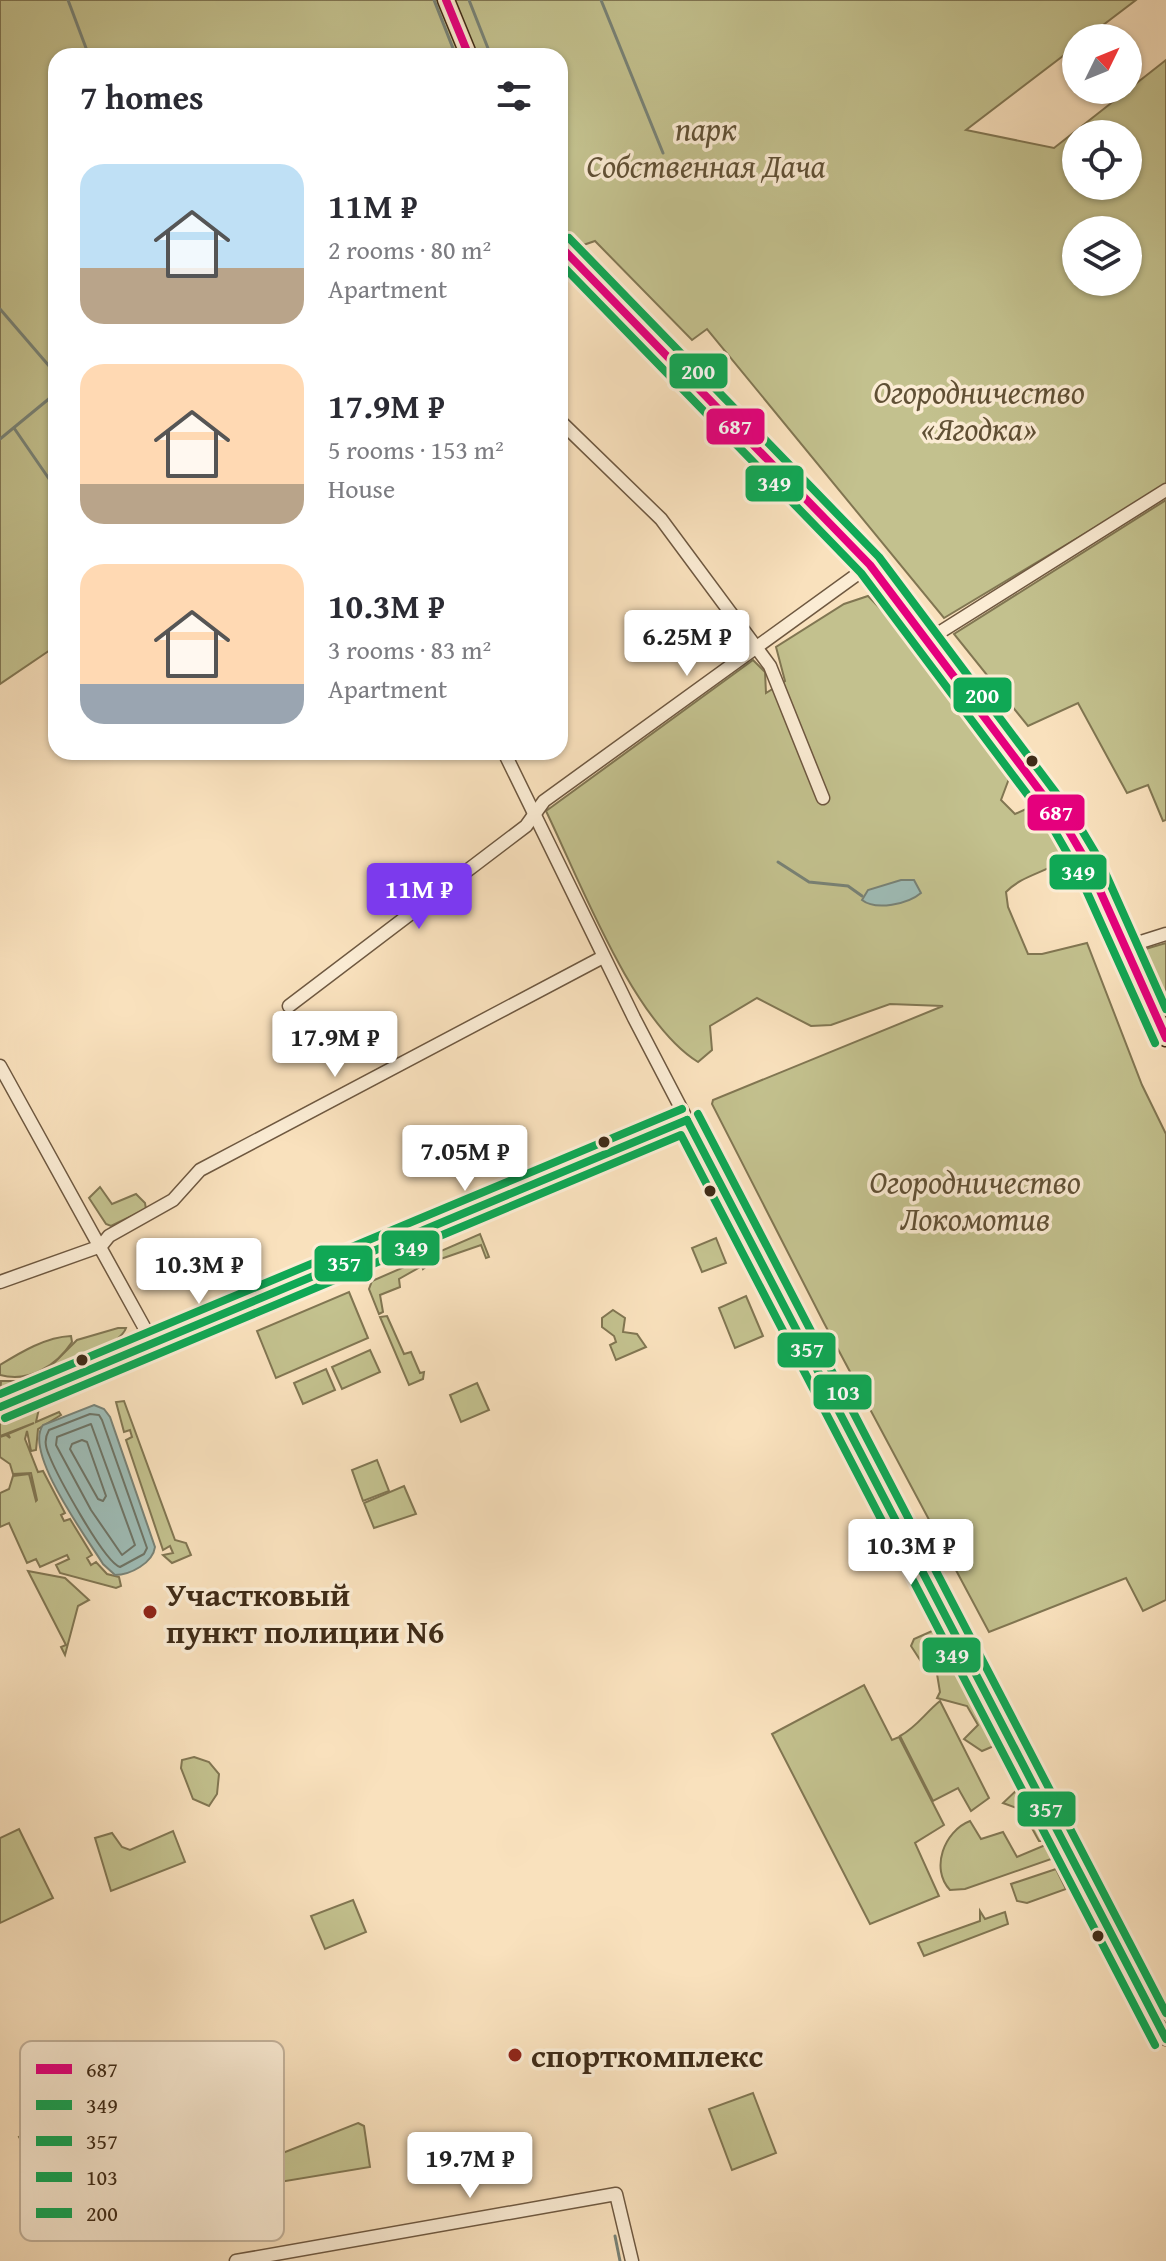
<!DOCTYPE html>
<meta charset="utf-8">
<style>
body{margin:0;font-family:"Gentium Book Plus",serif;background:#f7f7f7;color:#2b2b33;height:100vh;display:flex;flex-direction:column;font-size:30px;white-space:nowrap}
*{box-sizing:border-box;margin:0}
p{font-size:26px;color:#7c7c81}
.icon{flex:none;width:44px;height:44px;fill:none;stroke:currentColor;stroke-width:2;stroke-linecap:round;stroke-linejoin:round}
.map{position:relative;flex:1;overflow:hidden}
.side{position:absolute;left:48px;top:48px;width:520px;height:712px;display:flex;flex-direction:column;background:#fff;border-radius:24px;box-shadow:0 2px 6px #0004}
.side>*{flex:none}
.needle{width:52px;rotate:47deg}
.controls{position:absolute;left:1062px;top:24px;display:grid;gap:16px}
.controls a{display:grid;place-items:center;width:80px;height:80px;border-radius:50%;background:#fff;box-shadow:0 2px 6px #0004;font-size:40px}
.price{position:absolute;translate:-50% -68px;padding:0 18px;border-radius:8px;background:#fff;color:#222;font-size:26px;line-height:52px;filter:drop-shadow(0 2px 4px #0008)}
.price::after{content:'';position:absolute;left:50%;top:48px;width:24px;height:18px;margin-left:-12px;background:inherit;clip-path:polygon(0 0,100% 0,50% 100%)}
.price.active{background:#7c3aed;color:#fff}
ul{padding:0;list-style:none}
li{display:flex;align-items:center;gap:24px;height:200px;padding:0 32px}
li span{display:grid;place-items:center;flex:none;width:224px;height:160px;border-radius:24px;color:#555}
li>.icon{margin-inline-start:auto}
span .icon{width:96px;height:96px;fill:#fffc;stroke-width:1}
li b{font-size:34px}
h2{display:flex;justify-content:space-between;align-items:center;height:96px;padding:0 32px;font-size:34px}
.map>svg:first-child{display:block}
.green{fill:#c3c18e;stroke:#817652;stroke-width:2;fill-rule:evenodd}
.water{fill:#9ebcb6;stroke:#788276;stroke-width:2}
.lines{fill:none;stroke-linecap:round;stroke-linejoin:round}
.shore{stroke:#6e7466;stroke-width:2}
.stream{stroke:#788276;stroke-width:3}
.minor-casing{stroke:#6e5840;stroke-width:15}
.major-casing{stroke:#3f2b17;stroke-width:19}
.minor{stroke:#fbecd4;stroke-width:12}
.major{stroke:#f9e1bd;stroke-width:16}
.bus-1-casing{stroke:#fbecd4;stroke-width:14}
.bus-2-casing{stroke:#fbecd4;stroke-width:14}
.bus-3-casing{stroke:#fbecd4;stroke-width:14}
.bus-4-casing{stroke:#fbecd4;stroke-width:14}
.bus-5-casing{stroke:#fbecd4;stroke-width:14}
.bus-1{stroke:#e5007d;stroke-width:8}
.bus-2{stroke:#10a855;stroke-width:8}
.bus-3{stroke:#10a855;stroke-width:8}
.bus-4{stroke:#10a855;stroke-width:8}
.bus-5{stroke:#10a855;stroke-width:8}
.bus-dot{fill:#3f2b17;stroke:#fbecd4;stroke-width:3}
.poi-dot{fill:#8f2418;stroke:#fbecd4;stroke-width:3}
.labels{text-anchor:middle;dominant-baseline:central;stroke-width:7;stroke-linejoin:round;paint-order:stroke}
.park-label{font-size:32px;font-style:italic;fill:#605035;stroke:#fbecd4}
.poi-label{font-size:32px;font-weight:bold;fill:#3f2b17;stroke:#fbecd4;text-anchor:start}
.key{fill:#fbecd4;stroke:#c3b29b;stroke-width:2}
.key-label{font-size:22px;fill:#3f2b17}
.line-badge{stroke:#fbecd4;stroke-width:3}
.badge-label{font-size:22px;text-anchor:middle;font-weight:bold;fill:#fff}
</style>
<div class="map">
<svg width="1166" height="2261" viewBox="0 0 1166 2261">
<rect width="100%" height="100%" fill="#f9e1bd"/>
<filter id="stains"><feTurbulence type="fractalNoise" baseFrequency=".0025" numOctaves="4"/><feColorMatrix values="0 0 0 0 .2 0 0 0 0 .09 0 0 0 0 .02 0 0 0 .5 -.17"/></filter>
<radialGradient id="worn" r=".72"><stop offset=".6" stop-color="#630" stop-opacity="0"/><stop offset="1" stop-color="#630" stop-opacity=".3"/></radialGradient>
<!-- green -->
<g class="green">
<path d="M0,0h1136l-50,38h-10v8l-110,84 88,18 112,-88v425l-222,133 -237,-289 -15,11 -97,-99 -35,12v-197h-504v590l-56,38zM1076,134h52v52h-52zM1076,230h52v52h-52z"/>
<path d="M1166,500v320l-3,1 -15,-36 -21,8 -49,-90 -50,23 -74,-92z"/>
<path d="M868,596l45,46 97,134 -9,24 14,14 22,-10 35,48c-18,20 -48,21 -66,40l2,15 20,47h14l45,-11 55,142 24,49v466l-23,11 -17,-33 -137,54 -165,-309 -112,-219 1,-4 230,-94 -53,-2 -59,21 -20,1 -54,-28 -47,28 2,24 -14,12c-65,-40 -118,-181 -152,-251l207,-151 12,12 1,21 19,-12 -9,-34 68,-43z"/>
<path d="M1166,943v61l-24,-54z"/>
<path d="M591,1149l-19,12 -396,168 -4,-9 357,-151z"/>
<path d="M100,1187l12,17 24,-10 9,9 1,6 -35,17 -5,-2 -17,-26z"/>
<path d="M472,1221l3,4 -105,46 -9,-3z"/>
<path d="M480,1234l9,23 -3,1 -5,-13 -49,17 -9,7 -1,-3 -23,13 1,8 -20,8 3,17 -4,2 -10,-25 3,-8z"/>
<path d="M716,1238l10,25 -24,9 -10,-24z"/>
<path d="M349,1292l19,46 -92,40 -19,-47z"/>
<path d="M746,1296l17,40 -28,12 -16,-40z"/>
<path d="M613,1310l12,8 -2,14 14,2 9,13 -30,13 -6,-15 6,-3 -2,-6 -12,-9v-9z"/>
<path d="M387,1316l17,38 7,-2 9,21 4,-1 -1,7 -14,6 -29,-68z"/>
<path d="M118,1328h8c-6,21 -103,59 -126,69l1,-16h20l24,-9 32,-32z"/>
<path d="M71,1336l1,6c-16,24 -43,41 -72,33v-10c21,-13 46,-28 71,-29z"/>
<path d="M370,1350l10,22 -38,17 -10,-22z"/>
<path d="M326,1369l9,21 -32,14 -9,-21z"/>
<path d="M477,1383l12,27 -28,12 -11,-27z"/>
<path d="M124,1401l51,139 11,3 5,12 -19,8 -9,-8 10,-2 -3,-7 -7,4 -37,-110 6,-3 -2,-7 -6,2 -8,-30z"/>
<path d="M40,1404l-4,18 23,-10 2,3 -23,14 -2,21 -5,1 -4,-20 -2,8 13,33 5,-1 22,42 -4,2 3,6 6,-2 22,36 -5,3 4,7 5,-3 11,12 12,3 2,9 -5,2 -56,-15 -4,-8 13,-6 -2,-4 -27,12 -4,-8 -9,4 -18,-40 -9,4v-34l9,-4 4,-13 16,-2 7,27 1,-1 -6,-27 -18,1 -3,-10 -10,-7v-20l6,-2 4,3 -2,-4 26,-11 -34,13v-18z"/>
<path d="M377,1460l12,31 -26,10 -11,-31z"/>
<path d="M404,1486l12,28 -42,14 -10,-25z"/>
<path d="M28,1571l37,7 24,22 -11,6 -13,49 -4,-8 5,-2z"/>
<path d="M941,1627l20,32 1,22 15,10 25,46 -1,6 -19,8 -18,-12 14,-14 -11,-19 -30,-8 3,-6 -3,-18 10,-11 -5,-3 -18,6 -13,-20 3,-7z"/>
<path d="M864,1685l28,55 7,-3 45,88 -29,18 24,53 -69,28 -98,-190z"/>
<path d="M940,1701l49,97 -18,13 -13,-23 -25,13 -33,-65c17,-9 25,-23 40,-35z"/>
<path d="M194,1757l15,5 10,12 -2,20 -8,12 -16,-7 -12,-31 1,-8z"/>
<path d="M1020,1787l7,2 23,47 -3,5h-8l-17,-31 -19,-7z"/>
<path d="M970,1821l11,18 22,-7 14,25 33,-14 7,14 -92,32 -15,1c-20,-21 -6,-59 20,-69z"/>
<path d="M19,1829l34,69 -53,25v-85z"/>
<path d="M173,1831l12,31 -74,29 -16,-53 17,-5 10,14 8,3z"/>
<path d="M1056,1869l10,20 -39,14 -10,-2 -6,-17z"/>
<path d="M353,1900l13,32 -41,17 -14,-33z"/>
<path d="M980,1911l5,8 20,-7 3,12 -84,32 -6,-13 62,-22z"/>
<path d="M753,2093l23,60 -44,17 -23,-61z"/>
<path d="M358,2123l6,3 6,41 -133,22 -2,-17z"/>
<path d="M28,2132l11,5 19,40 -2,9 7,16 19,6 3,10 -15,1 -7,-6 -44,-76z"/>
</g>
<!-- water -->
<g class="water">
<path d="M901,880h13l7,13c-13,11 -45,18 -59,7l6,-10z"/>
<path d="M94,1405l10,4 6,8 45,130c-2,16 -25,28 -40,28l-12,-11c-16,-26 -80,-112 -60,-139z"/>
</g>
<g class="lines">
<!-- shore -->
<g class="shore">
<path d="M90,1414l9,1 3,5 45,128 -3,6 -24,13c-16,-5 -63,-92 -71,-112 -4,-9 -5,-16 0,-25z"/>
<path d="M91,1424l44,121 -13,10 -31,-45 -35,-65 1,-8z"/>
<path d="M82,1440l5,2 19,54 -3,5 -5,-2 -28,-50 2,-5z"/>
</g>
<!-- stream -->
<g class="stream">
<path d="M68,0l21,56"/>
<path d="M434,0l22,56"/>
<path d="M469,0l22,56"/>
<path d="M601,0l62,153"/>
<path d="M560,265l139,139"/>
<path d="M0,309l56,65"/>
<path d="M14,428l42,61"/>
<path d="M0,439l56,-46"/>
<path d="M778,862l31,20 39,4 14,10"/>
<path d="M615,2236l5,25"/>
</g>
<!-- minor casing -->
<g class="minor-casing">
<g id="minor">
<path d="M560,421l101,98 109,147 53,132"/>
<path d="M926,641l240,-151"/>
<path d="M504,752l130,266 532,1021"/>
<path d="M1125,947l41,-13"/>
<path d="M289,1006l237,-180 18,-25 326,-236"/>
<path d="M0,1066l154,279"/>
<path d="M0,1282l101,-36 8,-10 64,-36 27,-30 403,-213"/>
<path d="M0,1407l687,-287"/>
<path d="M236,2261l380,-67 16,67"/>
</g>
</g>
<!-- major casing -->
<g class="major-casing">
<g id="major">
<path d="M446,0l23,56"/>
<path d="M560,246l310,319 194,258 24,41 78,174"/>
</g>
</g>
<!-- minor -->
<use href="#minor" class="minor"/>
<!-- major -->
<use href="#major" class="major"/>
<!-- bus-1 casing -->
<g class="bus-1-casing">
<g id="bus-1">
<path d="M446,0l23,56"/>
<path d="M560,246l310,319 194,258 24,41 78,174"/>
</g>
</g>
<!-- bus-2 casing -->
<g class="bus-2-casing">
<g id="bus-2">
<path d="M560,263l301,310 193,257 23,40 78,173"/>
<path d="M5,1418l676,-283 474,910"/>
</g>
</g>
<!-- bus-3 casing -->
<g class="bus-3-casing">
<g id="bus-3">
<path d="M687,1120l479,919"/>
<path d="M0,1407l687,-287"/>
</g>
</g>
<!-- bus-4 casing -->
<g class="bus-4-casing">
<g id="bus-4">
<path d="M698,1114l468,899"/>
<path d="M0,1394l682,-285"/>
</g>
</g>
<!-- bus-5 casing -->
<g class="bus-5-casing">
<path id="bus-5" d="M569,238l310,319 195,260 25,42 67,150"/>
</g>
<!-- bus-1 -->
<use href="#bus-1" class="bus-1"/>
<!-- bus-2 -->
<use href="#bus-2" class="bus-2"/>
<!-- bus-3 -->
<use href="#bus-3" class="bus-3"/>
<!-- bus-4 -->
<use href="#bus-4" class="bus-4"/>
<!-- bus-5 -->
<use href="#bus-5" class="bus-5"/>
</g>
<!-- markers -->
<g class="bus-dot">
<circle cx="1032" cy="761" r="7"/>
<circle cx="604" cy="1142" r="7"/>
<circle cx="710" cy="1191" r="7"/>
<circle cx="82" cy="1360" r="7"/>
<circle cx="1098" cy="1936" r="7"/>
</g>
<g class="poi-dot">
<circle cx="150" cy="1612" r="8"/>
<circle cx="515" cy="2055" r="8"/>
</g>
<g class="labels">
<!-- park labels -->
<g class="park-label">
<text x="706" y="128">парк<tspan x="706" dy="37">Собственная Дача</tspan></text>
<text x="979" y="391">Огородничество<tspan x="979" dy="37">«Ягодка»</tspan></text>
<text x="975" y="1181">Огородничество<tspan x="975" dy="37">Локомотив</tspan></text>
</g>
<!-- poi labels -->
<g class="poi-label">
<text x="166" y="1594">Участковый<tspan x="166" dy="37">пункт полиции N6</tspan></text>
<text x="531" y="2055">спорткомплекс</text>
</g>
</g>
<!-- legend -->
<rect x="20" y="2041" width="264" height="200" rx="12" class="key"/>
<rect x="36" y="2064" width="36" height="10" fill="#e5007d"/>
<rect x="36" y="2100" width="36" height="10" fill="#10a855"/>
<rect x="36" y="2136" width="36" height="10" fill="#10a855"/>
<rect x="36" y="2172" width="36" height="10" fill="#10a855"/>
<rect x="36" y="2208" width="36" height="10" fill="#10a855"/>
<g class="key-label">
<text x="86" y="2077">687</text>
<text x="86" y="2113">349</text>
<text x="86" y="2149">357</text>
<text x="86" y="2185">103</text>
<text x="86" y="2221">200</text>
</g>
<g class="line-badge">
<rect x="668" y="352" width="61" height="38" rx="8" fill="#10a855"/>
<rect x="705" y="407" width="61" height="39" rx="8" fill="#e5007d"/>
<rect x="744" y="464" width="61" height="39" rx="8" fill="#10a855"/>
<rect x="952" y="676" width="61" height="38" rx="8" fill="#10a855"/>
<rect x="1026" y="793" width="60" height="39" rx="8" fill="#e5007d"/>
<rect x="1048" y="853" width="60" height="38" rx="8" fill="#10a855"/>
<rect x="380" y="1229" width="61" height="38" rx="8" fill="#10a855"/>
<rect x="313" y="1244" width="61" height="39" rx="8" fill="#10a855"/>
<rect x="776" y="1331" width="61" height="38" rx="8" fill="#10a855"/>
<rect x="812" y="1373" width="61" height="38" rx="8" fill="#10a855"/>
<rect x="921" y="1636" width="61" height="38" rx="8" fill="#10a855"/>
<rect x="1016" y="1790" width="61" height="38" rx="8" fill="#10a855"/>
</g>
<g class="badge-label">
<text x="698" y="379">200</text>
<text x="735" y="434">687</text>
<text x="774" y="491">349</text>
<text x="982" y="703">200</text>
<text x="1056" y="820">687</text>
<text x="1078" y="880">349</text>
<text x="411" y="1256">349</text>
<text x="344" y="1271">357</text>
<text x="807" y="1357">357</text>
<text x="843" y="1400">103</text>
<text x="952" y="1663">349</text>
<text x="1046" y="1817">357</text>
</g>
<rect width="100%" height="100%" filter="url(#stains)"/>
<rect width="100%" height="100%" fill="url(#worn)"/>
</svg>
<div class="controls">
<a><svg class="needle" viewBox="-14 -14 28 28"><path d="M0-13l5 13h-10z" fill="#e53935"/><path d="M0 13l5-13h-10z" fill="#7c7c81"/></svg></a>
<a><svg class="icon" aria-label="locate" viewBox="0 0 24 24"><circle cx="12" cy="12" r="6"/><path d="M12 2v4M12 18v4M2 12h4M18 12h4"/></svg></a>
<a><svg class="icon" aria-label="layers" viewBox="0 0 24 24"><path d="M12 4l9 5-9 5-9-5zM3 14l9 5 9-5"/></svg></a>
</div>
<b class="price" style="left:687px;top:678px">6.25M ₽</b>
<b class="price active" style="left:419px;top:931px">11M ₽</b>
<b class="price" style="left:335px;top:1079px">17.9M ₽</b>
<b class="price" style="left:465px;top:1193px">7.05M ₽</b>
<b class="price" style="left:199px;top:1306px">10.3M ₽</b>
<b class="price" style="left:911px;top:1587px">10.3M ₽</b>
<b class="price" style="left:470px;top:2200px">19.7M ₽</b>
<section class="side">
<h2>7 homes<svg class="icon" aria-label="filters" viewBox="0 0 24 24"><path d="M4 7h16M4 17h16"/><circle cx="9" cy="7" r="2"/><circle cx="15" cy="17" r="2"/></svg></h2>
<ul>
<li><span style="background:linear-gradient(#bfe0f5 65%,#b9a48a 0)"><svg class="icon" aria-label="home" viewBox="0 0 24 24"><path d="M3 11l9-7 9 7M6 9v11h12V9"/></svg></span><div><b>11M ₽</b><p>2 rooms · 80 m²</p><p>Apartment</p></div></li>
<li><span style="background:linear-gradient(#ffd9b3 75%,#b9a48a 0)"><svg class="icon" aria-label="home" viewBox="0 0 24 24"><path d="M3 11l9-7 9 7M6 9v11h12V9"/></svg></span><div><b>17.9M ₽</b><p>5 rooms · 153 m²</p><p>House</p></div></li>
<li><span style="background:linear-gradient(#ffd9b3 75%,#9aa5b1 0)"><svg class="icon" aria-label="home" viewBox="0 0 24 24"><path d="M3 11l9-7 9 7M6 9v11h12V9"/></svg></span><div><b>10.3M ₽</b><p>3 rooms · 83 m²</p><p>Apartment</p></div></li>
</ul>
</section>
</div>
